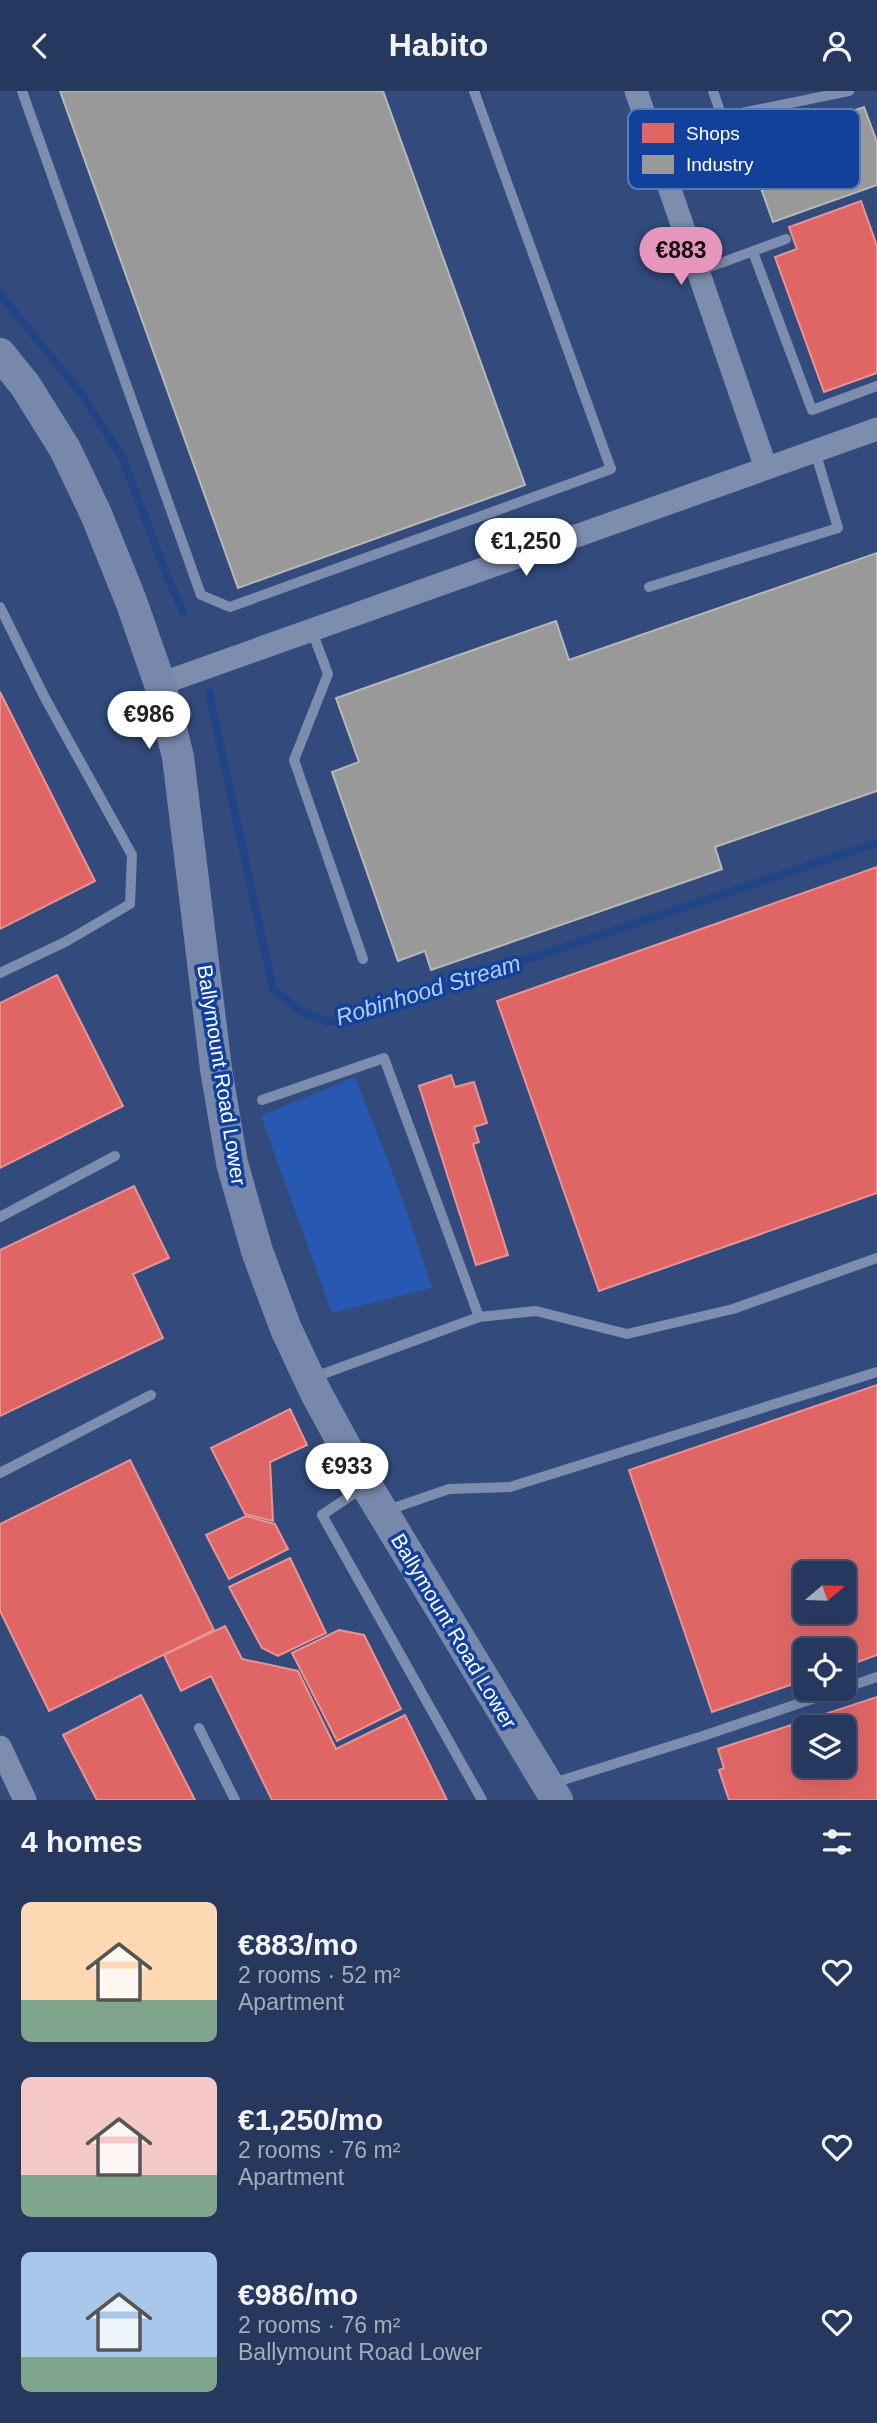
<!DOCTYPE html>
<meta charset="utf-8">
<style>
body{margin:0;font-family:Arial,sans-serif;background:#2e3f63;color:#f1f3f6;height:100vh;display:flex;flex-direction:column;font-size:26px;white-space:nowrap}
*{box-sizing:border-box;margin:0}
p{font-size:23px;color:#a4acbc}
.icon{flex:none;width:38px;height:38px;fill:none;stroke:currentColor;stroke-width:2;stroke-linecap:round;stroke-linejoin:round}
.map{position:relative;height:1709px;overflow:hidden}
.sheet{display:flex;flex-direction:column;background:#26385d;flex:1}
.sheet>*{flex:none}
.needle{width:46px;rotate:71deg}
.fabs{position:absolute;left:793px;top:1470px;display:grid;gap:14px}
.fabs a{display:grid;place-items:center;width:63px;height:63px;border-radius:10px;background:#26385d;box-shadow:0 7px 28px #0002,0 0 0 2px #425272;font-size:35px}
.price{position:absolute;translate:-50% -60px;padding:0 16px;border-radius:24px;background:#fff;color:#222;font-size:23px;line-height:46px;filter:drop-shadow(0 2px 4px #0008)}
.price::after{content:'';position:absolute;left:50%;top:42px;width:21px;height:16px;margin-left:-10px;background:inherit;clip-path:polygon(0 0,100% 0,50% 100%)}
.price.on{background:#e797bd;color:#111}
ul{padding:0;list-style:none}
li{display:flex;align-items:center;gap:21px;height:175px;padding:0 21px}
li span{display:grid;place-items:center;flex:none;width:196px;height:140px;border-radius:10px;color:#555}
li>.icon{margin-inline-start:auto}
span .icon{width:84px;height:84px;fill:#fffc;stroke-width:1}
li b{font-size:30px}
h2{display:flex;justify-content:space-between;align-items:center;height:84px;padding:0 21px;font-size:30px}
header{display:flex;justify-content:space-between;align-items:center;height:91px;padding:0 21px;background:#26385d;font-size:32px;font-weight:700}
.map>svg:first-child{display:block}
.green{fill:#2759b2}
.shops{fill:#e06666;stroke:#e99494;stroke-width:2;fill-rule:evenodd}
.industry{fill:#999;stroke:#b8b8b8;stroke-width:2}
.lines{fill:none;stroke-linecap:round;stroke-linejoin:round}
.stream{stroke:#214487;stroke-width:8}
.lane{stroke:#7d8dae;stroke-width:10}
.street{stroke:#7d8dae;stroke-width:23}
.secondary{stroke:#7888aa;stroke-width:32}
.labels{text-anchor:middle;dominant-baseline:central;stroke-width:7;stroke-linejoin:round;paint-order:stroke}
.street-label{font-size:21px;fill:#fff;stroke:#12419c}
.water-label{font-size:23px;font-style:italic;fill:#b4cdfa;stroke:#12419c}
.key{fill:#12419c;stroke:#597aba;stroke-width:2}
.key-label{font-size:19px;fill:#fff}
</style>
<header><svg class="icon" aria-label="back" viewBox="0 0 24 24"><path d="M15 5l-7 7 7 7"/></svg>Habito<svg class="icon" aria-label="person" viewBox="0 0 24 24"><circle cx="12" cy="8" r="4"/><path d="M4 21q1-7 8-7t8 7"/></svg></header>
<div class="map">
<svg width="877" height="1709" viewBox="0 0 877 1709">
<rect width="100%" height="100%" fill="#324b7c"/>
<!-- green -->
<path class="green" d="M355,986l46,118 31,93 -100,25 -71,-197z"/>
<!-- shops -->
<g class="shops">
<path d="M861,110l16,45v127l-53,19 -49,-135 22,-8 -8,-22z"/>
<path d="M0,601l95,189 -95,48z"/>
<path d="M877,776v326l-278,98 -102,-290z"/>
<path d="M57,884l66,131 -123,62v-165z"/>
<path d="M451,984l4,12 19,-5 13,41 -13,4 5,15 -6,2 35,111 -32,10 -57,-179z"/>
<path d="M134,1095l35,72 -36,16 30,64 -163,78v-166z"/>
<path d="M877,1294v270l-33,12v-17h-39v30l-93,32 -83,-242zM805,1482h39v39h-39z"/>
<path d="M290,1318l17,36 -37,17 3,59 -28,-7 -34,-66z"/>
<path d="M130,1369l84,170 -165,81 -49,-100v-87z"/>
<path d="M246,1425l29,8 13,25 -59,30 -23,-44z"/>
<path d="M290,1467l36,75 -48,23 -16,-8 -33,-61z"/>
<path d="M225,1535l17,33 56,12 38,78 69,-34 42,85h-175l-61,-124 -30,15 -17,-36z"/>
<path d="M339,1539l25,5 37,74 -64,32 -45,-88z"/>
<path d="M141,1604l54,105h-98l-34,-65z"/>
<path d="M877,1606v103h-148l-10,-30 5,-2 -6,-19zM805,1636h39v39h-39z"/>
</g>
<!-- industry -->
<g class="industry">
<path d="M60,0h323l142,394 -287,103z"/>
<path d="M864,16l13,35v43l-104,37 -26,-73z"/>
<path d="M877,462v238l-162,56 7,22 -291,101 -6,-19 -27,10 -66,-189 27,-10 -23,-64 220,-77 13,39z"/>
</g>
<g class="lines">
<!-- stream -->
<g class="stream">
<path d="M0,203l83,102 39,61 44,116 17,39"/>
<path d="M209,602l64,296 29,23 26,10 27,-5 522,-174"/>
</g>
<!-- lane -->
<g class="lane">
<path d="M22,0l179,504 29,12 381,-138 -137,-378"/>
<path d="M722,26l127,-26"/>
<path d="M653,50l69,-24 -9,-26"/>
<path d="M753,161l59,158 65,-24"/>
<path d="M699,180l87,-32"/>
<path d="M649,496l189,-59 -23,-77"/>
<path d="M0,516l45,91 87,157 -2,49 -63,37 -67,32"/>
<path d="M312,540l16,43 -34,86 69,199"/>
<path d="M262,1009l122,-42 95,259"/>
<path d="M0,1126l115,-61"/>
<path d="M312,1287l167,-61 57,-6 91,23 106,-25 144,-51"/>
<path d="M0,1382l151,-78"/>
<path d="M365,1395l-43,29 160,285"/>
<path d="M385,1420l64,-22 61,-2 367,-115"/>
<path d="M199,1637l36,72"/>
<path d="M550,1693l153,-48 174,-59"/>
</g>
<!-- street -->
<g class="street">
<path d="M636,0l130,377"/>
<path d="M160,593l717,-255"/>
<path d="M0,1656l25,53"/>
</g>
<!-- secondary -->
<path class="secondary" d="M0,263l25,31 40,64 31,65 35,87 29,83 18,73 38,312 16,94 25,88 29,78 30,64 49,90 192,317"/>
</g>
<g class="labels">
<!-- street labels -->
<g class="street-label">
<text transform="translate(222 984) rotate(81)">Ballymount Road Lower</text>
<text transform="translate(454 1540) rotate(59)">Ballymount Road Lower</text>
</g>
<!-- water labels -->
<g class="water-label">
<text transform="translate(428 899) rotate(-17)">Robinhood Stream</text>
</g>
</g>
<!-- legend -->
<rect x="628" y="18" width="232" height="80" rx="10" class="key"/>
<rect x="642" y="32" width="32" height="20" fill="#e06666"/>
<rect x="642" y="64" width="32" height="19" fill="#999"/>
<g class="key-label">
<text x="686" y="49">Shops</text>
<text x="686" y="80">Industry</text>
</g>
</svg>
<div class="fabs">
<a><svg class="needle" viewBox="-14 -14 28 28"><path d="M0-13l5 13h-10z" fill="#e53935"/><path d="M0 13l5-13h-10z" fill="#a4acbc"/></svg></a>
<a><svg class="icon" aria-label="locate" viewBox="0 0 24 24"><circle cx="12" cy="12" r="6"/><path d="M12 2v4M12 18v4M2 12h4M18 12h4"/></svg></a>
<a><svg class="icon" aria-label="layers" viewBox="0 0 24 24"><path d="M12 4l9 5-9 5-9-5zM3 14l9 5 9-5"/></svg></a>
</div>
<b class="price on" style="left:681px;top:196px">€883</b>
<b class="price" style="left:526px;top:487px">€1,250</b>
<b class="price" style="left:149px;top:660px">€986</b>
<b class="price" style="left:347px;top:1412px">€933</b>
</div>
<section class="sheet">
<h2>4 homes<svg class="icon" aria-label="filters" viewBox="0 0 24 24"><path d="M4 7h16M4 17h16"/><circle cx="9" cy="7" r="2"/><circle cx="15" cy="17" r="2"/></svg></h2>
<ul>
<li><span style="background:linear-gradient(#ffd9b3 70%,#7fa58c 0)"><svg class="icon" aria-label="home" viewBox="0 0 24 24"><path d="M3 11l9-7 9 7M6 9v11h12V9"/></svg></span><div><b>€883/mo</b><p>2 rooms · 52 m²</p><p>Apartment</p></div><svg class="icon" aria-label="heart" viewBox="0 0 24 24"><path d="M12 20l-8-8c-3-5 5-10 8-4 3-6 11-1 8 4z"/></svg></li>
<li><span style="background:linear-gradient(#f6c9c9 70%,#7fa58c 0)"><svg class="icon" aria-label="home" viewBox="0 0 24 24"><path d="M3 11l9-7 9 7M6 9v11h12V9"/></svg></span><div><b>€1,250/mo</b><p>2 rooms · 76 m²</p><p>Apartment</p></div><svg class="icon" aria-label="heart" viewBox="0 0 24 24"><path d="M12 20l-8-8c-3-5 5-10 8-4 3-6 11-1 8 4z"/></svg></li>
<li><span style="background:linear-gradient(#a9c7e8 75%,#7fa58c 0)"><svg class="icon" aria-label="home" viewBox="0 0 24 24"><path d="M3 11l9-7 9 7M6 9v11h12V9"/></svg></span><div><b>€986/mo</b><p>2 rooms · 76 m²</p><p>Ballymount Road Lower</p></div><svg class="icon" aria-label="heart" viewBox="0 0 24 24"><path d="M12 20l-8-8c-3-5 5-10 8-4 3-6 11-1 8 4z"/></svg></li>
</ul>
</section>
